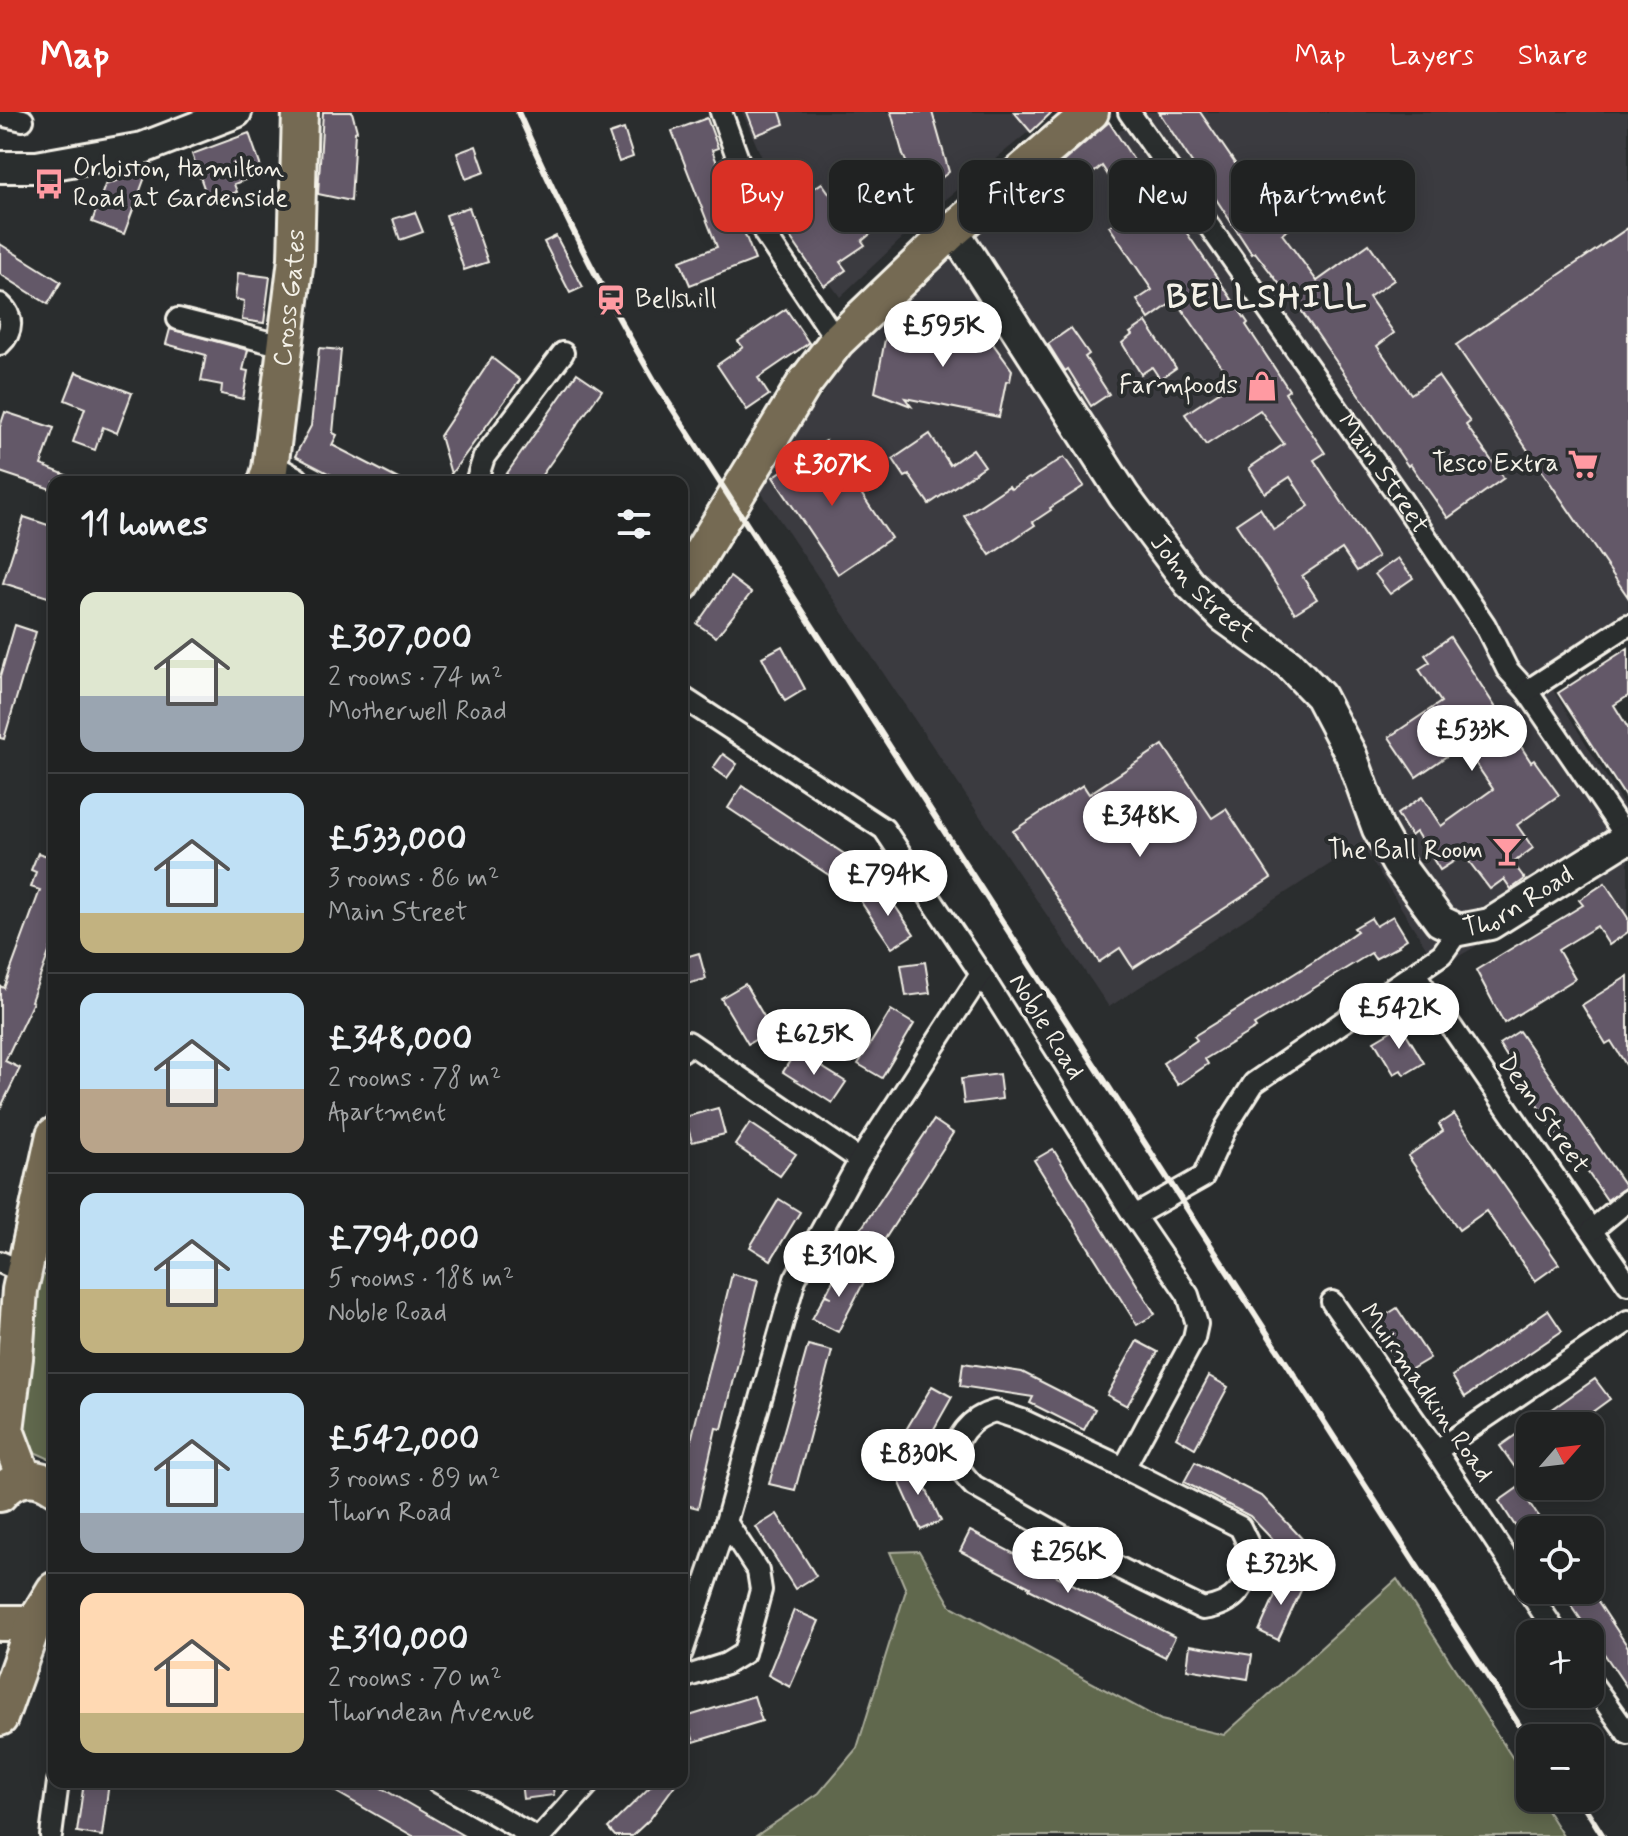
<!DOCTYPE html>
<meta charset="utf-8">
<style>
body{margin:0;font-family:Mynerve,sans-serif;background:#282a2a;color:#f1f3f6;height:100vh;display:flex;flex-direction:column;font-size:30px;white-space:nowrap}
*{box-sizing:border-box;margin:0}
p{font-size:26px;color:#a2a4a5}
.icon{flex:none;width:44px;height:44px;fill:none;stroke:currentColor;stroke-width:2;stroke-linecap:round;stroke-linejoin:round}
.map{position:relative;flex:1;overflow:hidden}
.details{position:absolute;left:48px;top:364px;width:640px;height:1312px;display:flex;flex-direction:column;background:#202222;border-radius:16px;box-shadow:0 4px 20px #0003,0 0 0 2px #3d3f40}
.details>*{flex:none}
.banner{position:absolute;left:712px;top:48px;width:760px;height:72px;display:flex;gap:16px}
.needle{width:52px;rotate:62deg}
.fabs{position:absolute;left:1516px;top:1300px;display:grid;gap:16px}
.fabs a{display:grid;place-items:center;width:88px;height:88px;border-radius:16px;background:#202222;box-shadow:0 4px 20px #0003,0 0 0 2px #3d3f40;font-size:40px}
.price{position:absolute;translate:-50% -68px;padding:0 18px;border-radius:28px;background:#fff;color:#222;font-size:26px;line-height:52px;filter:drop-shadow(0 2px 4px #0008)}
.price::after{content:'';position:absolute;left:50%;top:48px;width:24px;height:18px;margin-left:-12px;background:inherit;clip-path:polygon(0 0,100% 0,50% 100%)}
.price.active{background:#d93025;color:#fff}
ul{padding:0;list-style:none}
li{display:flex;align-items:center;gap:24px;height:200px;padding:0 32px}
li+li{border-top:2px solid #3d3f40}
li span{display:grid;place-items:center;flex:none;width:224px;height:160px;border-radius:16px;color:#555}
li>.icon{margin-inline-start:auto}
span .icon{width:96px;height:96px;fill:#fffc;stroke-width:1}
li b{font-size:34px}
h2{display:flex;justify-content:space-between;align-items:center;height:96px;padding:0 32px;font-size:34px}
.pill{padding:0 28px;border-radius:16px;background:#202222;box-shadow:0 4px 20px #0003,0 0 0 2px #3d3f40;font-size:28px;line-height:72px}
.pill.active{background:#d93025;color:#fff}
header{display:flex;align-items:center;gap:48px;box-sizing:border-box;height:112px;padding:0 40px;background:#d93025;color:#fff}
header strong{font-size:38px}
nav{display:flex;gap:44px;margin-inline-start:auto;font-size:28px}
.map>svg:first-child{display:block}
.built{fill:#3b3a3f}
.green{fill:#60674e;stroke:#aaac9b;stroke-width:2}
.building{fill:#645968;stroke:#f4f1e8;stroke-width:2}
.lines{fill:none;stroke-linecap:round;stroke-linejoin:round}
.street-casing{stroke:#f4f1e8;stroke-width:26}
.secondary-casing{stroke:#f4f1e8;stroke-width:36}
.primary-casing{stroke:#f4f1e8;stroke-width:40}
.street{stroke:#2a2d2e;stroke-width:20}
.secondary{stroke:#2a2d2e;stroke-width:30}
.primary{stroke:#746b52;stroke-width:34}
.rail{stroke:#f4f1e8;stroke-width:6}
.labels{text-anchor:middle;dominant-baseline:central;stroke-width:8;stroke-linejoin:round;paint-order:stroke}
.poi-label{font-size:26px;fill:#f4f1e8;stroke:#2a2d2e;text-anchor:end}
.street-label{font-size:26px;fill:#f4f1e8;stroke:#2a2d2e}
.district-label{font-size:34px;font-weight:bold;letter-spacing:2px;fill:#f4f1e8;stroke:#2a2d2e}
</style>
<header>
<strong>Map</strong>
<nav><a>Map</a><a>Layers</a><a>Share</a></nav>
</header>
<div class="map">
<svg width="1628" height="1724" viewBox="0 0 1628 1724">
<rect width="100%" height="100%" fill="#2a2d2e"/>
<filter id="ink" filterUnits="userSpaceOnUse"><feTurbulence type="fractalNoise" baseFrequency=".0125" numOctaves="2"/><feDisplacementMap in="SourceGraphic" scale="16" xChannelSelector="R" yChannelSelector="G"/><feConvolveMatrix kernelMatrix="1 2 1 2 8 2 1 2 1" color-interpolation-filters="sRGB"/></filter>
<g filter="url(#ink)">
<!-- built -->
<g class="built">
<path d="M742,0h311l-125,102 -88,83 -43,-59z"/>
<path d="M1148,0h480v528l-75,50 75,122v105l-30,-43 -159,94 -78,-124 -252,163 -351,-519 89,-129 102,-113z"/>
</g>
<!-- green -->
<g class="green">
<path d="M36,1159l18,9v181l-22,-10 -12,-18z"/>
<path d="M919,1439l32,55 210,114 63,15 173,-156 133,206v13h9l24,38h-807l63,-43 38,-45 49,-158 -16,-38z"/>
</g>
<!-- building -->
<g class="building">
<path d="M323,0h29l5,19 -2,1 -4,69 -33,-7z"/>
<path d="M747,0h33l4,12 -28,11z"/>
<path d="M891,0h41l17,60 -28,22 -18,-39z"/>
<path d="M1014,0h38l-21,20z"/>
<path d="M1159,0h41l56,82 20,-14 27,40 -21,14 35,47 52,-37 25,36 -25,17 25,36 -17,13 34,48 27,-18 32,46 -4,3 38,53 -56,40 -38,-54 -2,2 -119,-173 -2,1 -32,-42 -3,2z"/>
<path d="M707,6l11,30 -6,2 43,110 -65,25 -10,-24 37,-14 -45,-116z"/>
<path d="M1109,10l67,103 4,-2 68,100 -2,2 43,65 -4,3 40,60 -11,7 64,97 -21,14 -15,-22 -40,27 15,23 -22,14 -59,-89 24,-16 14,22 35,-24 -19,-29 -25,16 -16,-25 35,-24 -24,-34 -54,35 -21,-31 48,-31 -57,-83 -27,19 -12,-19 15,-10 -43,-64 23,-14 -30,-46 -37,30 -16,-22z"/>
<path d="M624,17l9,28 -14,5 -10,-28z"/>
<path d="M249,21l14,40 -29,11 3,8 -28,10 -17,-48z"/>
<path d="M476,34l9,26 -19,7 -9,-26z"/>
<path d="M877,56l30,35 -45,38 3,4 -25,17 6,8 -22,16 -49,-71 47,-32 22,31 32,-27 -10,-10z"/>
<path d="M148,57l-24,65 -32,-12 13,-37z"/>
<path d="M469,95l19,55 -24,8 -18,-55z"/>
<path d="M415,100l8,20 -23,8 -7,-21z"/>
<path d="M1628,116v369l-172,-252z"/>
<path d="M556,124l27,51 -13,6 -26,-51z"/>
<path d="M0,132l61,38 -13,22 -48,-30z"/>
<path d="M238,161l32,4 -6,46 -22,-3 2,-19 -9,-2z"/>
<path d="M786,197l23,34 -51,35 11,17 -22,15 -30,-45 26,-18 -5,-6z"/>
<path d="M907,208l81,17 24,33 -2,11 -4,1 -7,35 -94,-19 6,8 -36,-14 11,-58z"/>
<path d="M1146,210l30,46 -16,11 -8,-12 -11,7 -19,-31 10,-8 -2,-2z"/>
<path d="M1071,216l18,26 -4,3 24,37 -18,12 -23,-37 -3,2 -17,-27z"/>
<path d="M170,217l78,21 -5,20 5,1 -5,28 -22,-5 1,-9 -21,-4 5,-26 -40,-11z"/>
<path d="M319,236l22,2 -8,83 4,2 -5,10 72,37h-59l-50,-26 16,-30z"/>
<path d="M492,246l28,22 -69,94 -11,-38z"/>
<path d="M76,260l56,21 -15,40 -14,-6 -8,23 -22,-8 12,-34 -20,-8z"/>
<path d="M577,261l25,17 -65,92h-36z"/>
<path d="M5,300l49,16 -13,37 42,17h-29v8l-54,-18v-45z"/>
<path d="M930,322l20,31 23,-16 12,17 -56,38 -20,-29 -4,2 -12,-18z"/>
<path d="M826,329l65,97 -53,36 -65,-97z"/>
<path d="M1064,345l20,29 -34,22 1,2 -18,12 2,3 -45,30 -26,-39 45,-30 2,3 18,-11 1,1z"/>
<path d="M24,405l30,10v72l-51,-16z"/>
<path d="M1398,446l15,20 -23,16 -15,-20z"/>
<path d="M730,465l21,16 -35,44 -19,-13z"/>
<path d="M15,513l21,7 -32,107 -4,-1v-61z"/>
<path d="M1450,525l81,125 3,-2 25,35 -42,30 16,23 -20,15 12,16 -14,10 -7,-10 -14,10 -26,-34 -24,15 -24,-38 -5,4 -14,-22 25,-17 19,29 52,-37 -30,-44 -47,32 -27,-40 52,-35 -22,-33 11,-7 -5,-7z"/>
<path d="M782,534l23,43 -20,12 -23,-44z"/>
<path d="M1628,536v48l-14,9 14,23v73l-70,-108z"/>
<path d="M1163,633l49,73 14,-9 45,69 -138,90 -13,-20 -21,14 -86,-131 70,-46 6,9z"/>
<path d="M723,642l14,10 -10,14 -14,-10z"/>
<path d="M742,674l122,81 -14,22 -122,-81z"/>
<path d="M38,741l16,5v81l-23,62 2,1 -28,59 15,7 -20,41v-123l4,2 36,-98 -9,-3 5,-15 -5,-2z"/>
<path d="M1605,771l23,35v14l-19,13 -12,-19 -39,24 17,29 -71,44 -28,-53 107,-65 -4,-5z"/>
<path d="M883,776l31,46 -22,14 -31,-46z"/>
<path d="M1393,804l14,23 -9,6 1,1 -24,13 -4,-6 -117,72 2,3 -51,31 3,5 -30,21 -15,-22 34,-23 -3,-4 119,-74 44,-31 -3,-3 17,-10 5,8z"/>
<path d="M699,841l7,26 -24,6v-27z"/>
<path d="M925,850l5,31 -24,3 -5,-31z"/>
<path d="M1628,864v92l-17,-27 -5,3 -24,-39z"/>
<path d="M745,872l27,46 -24,14 -27,-46z"/>
<path d="M891,898l23,14 -32,54 -24,-14z"/>
<path d="M1401,913l23,38 -20,12 -3,-5 -7,4 -20,-33z"/>
<path d="M1519,919l107,156 -19,13 -38,-55 -5,3 -65,-104z"/>
<path d="M796,939l50,31 -14,21 -49,-31z"/>
<path d="M999,962l3,25 -38,5 -3,-25z"/>
<path d="M718,996l7,26 -33,8 -7,-25z"/>
<path d="M1454,1002l105,150 -24,17 -49,-70 -27,19 -51,-74 35,-25 -4,-7z"/>
<path d="M934,1008l19,13 -79,123 -21,-15z"/>
<path d="M750,1011l46,31 -16,22 -45,-31z"/>
<path d="M1053,1037l102,165 -18,11 -103,-165z"/>
<path d="M779,1087l21,13 -29,48 -21,-13z"/>
<path d="M841,1153l25,13 -28,54 -26,-13 13,-24 6,2 -5,-3z"/>
<path d="M732,1162l26,6 -36,149 -6,-1 -18,80 -16,-4v-27z"/>
<path d="M1397,1196l33,50 -25,15 -33,-49z"/>
<path d="M1548,1198l14,21 -97,66 -13,-21z"/>
<path d="M1137,1229l21,11 -31,54 -20,-11z"/>
<path d="M808,1233l24,6 -37,139 -26,-6z"/>
<path d="M963,1251l59,9 73,37 -11,21 -54,-27 3,-6 -73,-11z"/>
<path d="M1209,1264l19,11 -33,61 -19,-11z"/>
<path d="M1595,1267l15,20 -37,27h-43v29l-16,11 -14,-20z"/>
<path d="M932,1274l20,11 -31,55 -21,-12z"/>
<path d="M1195,1350l68,35 45,48 -16,15 -42,-44 -66,-34z"/>
<path d="M914,1351l27,58 -20,9 -26,-58z"/>
<path d="M1519,1375l28,43h-17v19l-31,-48z"/>
<path d="M777,1402l39,62 -21,13 -39,-62z"/>
<path d="M970,1419l205,106 -10,20 -136,-68 1,-2 -70,-36z"/>
<path d="M1284,1463l20,9 -26,56 -19,-9z"/>
<path d="M1561,1478h28l10,13 29,44v42z"/>
<path d="M794,1498l25,11 -29,66 -22,-12z"/>
<path d="M1190,1533l62,10 -4,24 -61,-10z"/>
<path d="M754,1584l8,25 -68,21 -8,-25z"/>
<path d="M84,1670h25l-7,54 -25,-4z"/>
<path d="M319,1670h52l93,54h-51z"/>
<path d="M521,1670h31l2,13 -31,4z"/>
<path d="M655,1670h22l-27,37 -18,17h-17l-7,-8z"/>
</g>
<g class="lines">
<!-- street casing -->
<g class="street-casing">
<g id="street">
<path d="M721,0l44,122 72,107"/>
<path id="s1" d="M1129,0l269,383 87,130 22,44 20,22 100,147"/>
<path d="M0,3l23,5"/>
<path d="M0,192c14,12 13,28 0,40"/>
<path d="M178,207l106,27"/>
<path d="M476,370l8,-25 79,-104"/>
<path d="M1527,579l101,-66"/>
<path d="M682,585l202,132 97,145 153,242 54,79 9,29 -3,14 -70,130"/>
<path d="M1415,862l213,310"/>
<path d="M682,939l6,-9 172,118"/>
<path d="M1134,1104l69,-39 23,-50 28,-44 188,-129 17,-24"/>
<path d="M1592,1118l36,-30"/>
<path d="M0,1150l23,10"/>
<path d="M1332,1190l104,149 121,183"/>
<path d="M995,1299l27,9 102,48 116,59 14,29c-9,31 -17,48 -51,53l-82,-40 -147,-83c-6,-6 -13,-13 -16,-21 -9,-26 14,-48 37,-54z"/>
<path d="M1436,1339l192,-130"/>
<path d="M682,1540l44,-130 69,-243 65,-119 121,-186"/>
<path d="M682,1566l44,-14 18,-11 17,-63 -3,-19 -32,-49"/>
<path d="M1590,1569l38,53"/>
<path d="M438,1670l95,54"/>
<path d="M51,1724l7,-54"/>
<path d="M541,1724l49,-54"/>
</g>
</g>
<!-- secondary casing -->
<g class="secondary-casing">
<g id="secondary">
<path d="M0,55h37l106,-19 93,-36"/>
<path id="s2" d="M953,118l171,266 65,87 35,34 65,47 31,32 31,59 27,74 19,34 43,58 19,9 31,-6 137,-86 1,2"/>
<path d="M270,357l24,13"/>
</g>
</g>
<!-- primary casing -->
<g class="primary-casing">
<g id="primary">
<path id="s3" d="M266,370l4,-13 26,-210 4,-147"/>
<path d="M682,472l122,-200 33,-43 116,-111 138,-118"/>
<path d="M24,1366l-18,-48 9,-72 5,-68 34,-155"/>
<path d="M0,1382c14,-18 36,-20 54,-7"/>
<path d="M0,1511h34"/>
<path d="M0,1606l34,-95 20,-33"/>
</g>
</g>
<!-- street -->
<use href="#street" class="street"/>
<!-- secondary -->
<use href="#secondary" class="secondary"/>
<!-- primary -->
<use href="#primary" class="primary"/>
<!-- rail -->
<g class="rail">
<path d="M518,0c40,92 85,181 136,268l876,1362"/>
<path d="M1579,1686l24,38"/>
</g>
</g>
</g>
<!-- icons -->
<defs>
<g id="bus-bare" transform="scale(2.4)"><path d="M-5-6H5V4H4V6H2V4H-2V6H-4V4H-5ZM-3.5-4V0h7V-4ZM-3.5 1.2v1.5H-2V1.2ZM2 1.2v1.5H3.5V1.2Z" fill="#ff9aa2" stroke="#2a2d2e" stroke-width="2.5" paint-order="stroke"/></g>
<g id="station-bare" transform="scale(2.4)"><path d="M-3-6H3Q5-6 5-4V2Q5 4 3 4L4.5 6H3L1.5 4h-3L-3 6H-4.5L-3 4Q-5 4-5 2V-4Q-5-6-3-6ZM-3.5-4v3h7v-3ZM-3.5 1v1.5H-2V1ZM2 1v1.5H3.5V1Z" fill="#ff9aa2" stroke="#2a2d2e" stroke-width="2.5" paint-order="stroke"/></g>
<g id="shop-bare" transform="scale(2.4)"><path d="M-5-2.5h2.3a2.7 3.5 0 0 1 5.4 0H5L5.5 6h-11ZM-1.5-2.5h3a1.5 2.3 0 0 0-3 0Z" fill="#ff9aa2" stroke="#2a2d2e" stroke-width="2.5" paint-order="stroke"/></g>
<g id="supermarket-bare" transform="scale(2.4)"><path d="M-6-5.5h2.5l.6 2H6L4.5 2H-2.5L-4.4-4H-6ZM-1.5 3.2a1.3 1.3 0 1 0 .1 0ZM3 3.2a1.3 1.3 0 1 0 .1 0Z" fill="#ff9aa2" stroke="#2a2d2e" stroke-width="2.5" paint-order="stroke"/></g>
<g id="bar-bare" transform="scale(2.4)"><path d="M-6-5H6L.8 .8V4.5H3.5V6h-7V4.5H-.8V.8Z" fill="#ff9aa2" stroke="#2a2d2e" stroke-width="2.5" paint-order="stroke"/></g>
</defs>
<g fill-rule="evenodd">
<use href="#bus-bare" x="49" y="72"/>
<use href="#station-bare" x="611" y="188"/>
<use href="#shop-bare" x="1262" y="274"/>
<use href="#supermarket-bare" x="1583" y="352"/>
<use href="#bar-bare" x="1507" y="739"/>
</g>
<g class="labels">
<!-- poi labels -->
<g class="poi-label">
<text x="73" y="57" text-anchor="start">Orbiston, Hamilton<tspan x="73" dy="30">Road at Gardenside</tspan></text>
<text x="635" y="188" text-anchor="start">Bellshill</text>
<text x="1238" y="274">Farmfoods</text>
<text x="1559" y="352">Tesco Extra</text>
<text x="1483" y="739">The Ball Room</text>
</g>
<!-- street labels -->
<g class="street-label">
<text stroke="none"><textPath href="#s3" startOffset="186">Cross Gates</textPath></text>
<text stroke="none"><textPath href="#s1" startOffset="442">Main Street</textPath></text>
<text stroke="none"><textPath href="#s2" startOffset="438">John Street</textPath></text>
<text stroke="none"><textPath href="#s2" startOffset="942">Thorn Road</textPath></text>
<text transform="translate(1046 915) rotate(58)">Noble Road</text>
<text transform="translate(1543 1002) rotate(55)">Dean Street</text>
<text transform="translate(1426 1281) rotate(55)">Muirmadkin Road</text>
</g>
<!-- district labels -->
<g class="district-label">
<text x="1267" y="185">BELLSHILL</text>
</g>
</g>
</svg>
<div class="fabs">
<a><svg class="needle" viewBox="-14 -14 28 28"><path d="M0-13l5 13h-10z" fill="#e53935"/><path d="M0 13l5-13h-10z" fill="#a2a4a5"/></svg></a>
<a><svg class="icon" aria-label="locate" viewBox="0 0 24 24"><circle cx="12" cy="12" r="6"/><path d="M12 2v4M12 18v4M2 12h4M18 12h4"/></svg></a>
<a>+</a>
<a>−</a>
</div>
<b class="price" style="left:943px;top:257px">£595K</b>
<b class="price active" style="left:832px;top:396px">£307K</b>
<b class="price" style="left:1472px;top:661px">£533K</b>
<b class="price" style="left:1140px;top:747px">£348K</b>
<b class="price" style="left:888px;top:806px">£794K</b>
<b class="price" style="left:1399px;top:939px">£542K</b>
<b class="price" style="left:814px;top:965px">£625K</b>
<b class="price" style="left:839px;top:1187px">£310K</b>
<b class="price" style="left:918px;top:1385px">£830K</b>
<b class="price" style="left:1068px;top:1483px">£256K</b>
<b class="price" style="left:1281px;top:1495px">£323K</b>
<div class="banner">
<a class="pill active">Buy</a>
<a class="pill">Rent</a>
<a class="pill">Filters</a>
<a class="pill">New</a>
<a class="pill">Apartment</a>
</div>
<section class="details">
<h2>11 homes<svg class="icon" aria-label="filters" viewBox="0 0 24 24"><path d="M4 7h16M4 17h16"/><circle cx="9" cy="7" r="2"/><circle cx="15" cy="17" r="2"/></svg></h2>
<ul>
<li><span style="background:linear-gradient(#dfe7d0 65%,#9aa5b1 0)"><svg class="icon" aria-label="home" viewBox="0 0 24 24"><path d="M3 11l9-7 9 7M6 9v11h12V9"/></svg></span><div><b>£307,000</b><p>2 rooms · 74 m²</p><p>Motherwell Road</p></div></li>
<li><span style="background:linear-gradient(#bfe0f5 75%,#c2b280 0)"><svg class="icon" aria-label="home" viewBox="0 0 24 24"><path d="M3 11l9-7 9 7M6 9v11h12V9"/></svg></span><div><b>£533,000</b><p>3 rooms · 86 m²</p><p>Main Street</p></div></li>
<li><span style="background:linear-gradient(#bfe0f5 60%,#b9a48a 0)"><svg class="icon" aria-label="home" viewBox="0 0 24 24"><path d="M3 11l9-7 9 7M6 9v11h12V9"/></svg></span><div><b>£348,000</b><p>2 rooms · 78 m²</p><p>Apartment</p></div></li>
<li><span style="background:linear-gradient(#bfe0f5 60%,#c2b280 0)"><svg class="icon" aria-label="home" viewBox="0 0 24 24"><path d="M3 11l9-7 9 7M6 9v11h12V9"/></svg></span><div><b>£794,000</b><p>5 rooms · 188 m²</p><p>Noble Road</p></div></li>
<li><span style="background:linear-gradient(#bfe0f5 75%,#9aa5b1 0)"><svg class="icon" aria-label="home" viewBox="0 0 24 24"><path d="M3 11l9-7 9 7M6 9v11h12V9"/></svg></span><div><b>£542,000</b><p>3 rooms · 89 m²</p><p>Thorn Road</p></div></li>
<li><span style="background:linear-gradient(#ffd9b3 75%,#c2b280 0)"><svg class="icon" aria-label="home" viewBox="0 0 24 24"><path d="M3 11l9-7 9 7M6 9v11h12V9"/></svg></span><div><b>£310,000</b><p>2 rooms · 70 m²</p><p>Thorndean Avenue</p></div></li>
</ul>
</section>
</div>
